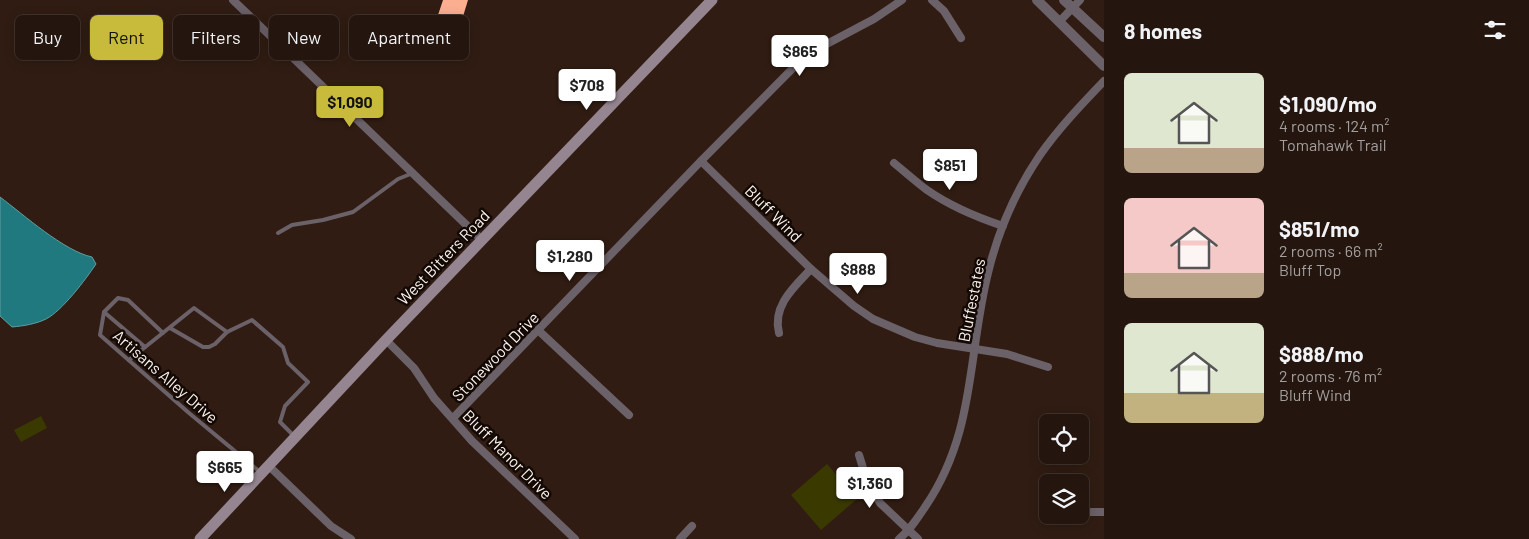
<!DOCTYPE html>
<meta charset="utf-8">
<style>
body{margin:0;font-family:Barlow,sans-serif;background:#30221c;color:#f1f3f6;height:100vh;display:flex;flex-direction:column;font-size:19px;white-space:nowrap}
*{box-sizing:border-box;margin:0}
p{font-size:16px;color:#a39f9e}
.icon{flex:none;width:28px;height:28px;fill:none;stroke:currentColor;stroke-width:2;stroke-linecap:round;stroke-linejoin:round}
.map{position:relative;flex:1;overflow:hidden}
.drawer{display:flex;flex-direction:column;background:#24150e;width:425px}
.drawer>*{flex:none}
.banner{position:absolute;left:15px;top:15px;width:475px;height:45px;display:flex;gap:10px}
.tools{position:absolute;left:1039px;top:414px;display:grid;gap:10px}
.tools a{display:grid;place-items:center;width:50px;height:50px;border-radius:8px;background:#24150e;box-shadow:0 2px 12px #0003,0 0 0 1px #41342e;font-size:25px}
.price{position:absolute;translate:-50% -42px;padding:0 11px;border-radius:5px;background:#fff;color:#222;font-size:16px;line-height:32px;filter:drop-shadow(0 1px 2px #0008)}
.price::after{content:'';position:absolute;left:50%;top:30px;width:15px;height:11px;margin-left:-8px;background:inherit;clip-path:polygon(0 0,100% 0,50% 100%)}
.price.current{background:#c8bb3b;color:#111}
ul{padding:0;list-style:none}
li{display:flex;align-items:center;gap:15px;height:125px;padding:0 20px}
li span{display:grid;place-items:center;flex:none;width:140px;height:100px;border-radius:8px;color:#555}
li>.icon{margin-inline-start:auto}
span .icon{width:60px;height:60px;fill:#fffc;stroke-width:1}
li b{font-size:21px}
h2{display:flex;justify-content:space-between;align-items:center;height:60px;padding:0 20px;font-size:21px}
.tag{padding:0 18px;border-radius:8px;background:#24150e;box-shadow:0 2px 12px #0003,0 0 0 1px #41342e;font-size:18px;line-height:45px}
.tag.current{background:#c8bb3b;color:#111}
main{display:flex;flex:1;min-height:0}
.map>svg:first-child{display:block}
.green{fill:#393900}
.water{fill:#20797f;stroke:#629da0}
.building{fill:#fcae90}
.lines{fill:none;stroke-linecap:round;stroke-linejoin:round}
.service{stroke:#6b6169;stroke-width:4}
.minor{stroke:#6b6169;stroke-width:8}
.tertiary{stroke:#6b6169;stroke-width:10}
.secondary{stroke:#958591;stroke-width:11}
.labels{text-anchor:middle;dominant-baseline:central;stroke-width:5;stroke-linejoin:round;paint-order:stroke}
.street-label{font-size:16px;fill:#fdf1ec;stroke:#120905}
</style>
<main>
<div class="map">
<svg width="1104" height="539" viewBox="0 0 1104 539">
<rect width="100%" height="100%" fill="#301c12"/>
<!-- green -->
<g class="green">
<path d="M41,416l6,12 -26,14 -7,-12z"/>
<path d="M827,464l30,35 -36,31 -30,-35z"/>
</g>
<!-- water -->
<path class="water" d="M0,197c24,18 64,54 92,60l4,7c-10,15 -34,47 -50,55 -10,5 -23,7 -34,8l-12,-11z"/>
<!-- building -->
<path class="building" d="M443,0h25l-7,23 -23,-8z"/>
<g class="lines">
<!-- service -->
<g class="service">
<path d="M278,233l14,-8 31,-5 30,-8 45,-33 15,-6"/>
<path d="M104,312l-4,23 89,78 71,59"/>
<path d="M170,328l33,19h6l6,-3 12,-12 25,-12 31,27 5,16 20,19 -23,24 -5,16 14,14"/>
<path d="M145,347l-41,-35 14,-14 10,2 35,33"/>
<path d="M129,360l65,-52 33,24"/>
</g>
<!-- minor -->
<g class="minor">
<path d="M233,0l249,240"/>
<path d="M932,0l12,11 17,27"/>
<path d="M1059,22l21,-22"/>
<path d="M701,161l110,108 43,37 19,13 42,18 22,6 70,11 41,13"/>
<path d="M894,163c11,9 21,18 33,27 23,16 49,27 76,36"/>
<path d="M539,331l90,84"/>
<path d="M779,333c-7,-27 15,-46 32,-64"/>
<path d="M386,340l28,28 20,30 38,43 103,98"/>
<path d="M453,418l248,-257 105,-106 68,-36 28,-19"/>
<path d="M859,455l8,26 13,22 38,36"/>
<path d="M269,466l62,60 20,13"/>
<path d="M1080,512h24"/>
<path d="M680,539l12,-13"/>
<path d="M899,539c11,-9 18,-20 26,-32 52,-76 42,-154 64,-238 10,-40 28,-80 51,-114 19,-27 41,-50 64,-74"/>
</g>
<!-- tertiary -->
<g class="tertiary">
<path d="M1037,0l67,66"/>
<path d="M1064,0l40,37"/>
</g>
<!-- secondary -->
<path class="secondary" d="M200,539l186,-199 326,-340"/>
</g>
<g class="labels">
<!-- street labels -->
<g class="street-label">
<text transform="translate(774 213) rotate(45)">Bluff Wind</text>
<text transform="translate(443 257) rotate(-46)">West Bitters Road</text>
<text transform="translate(971 300) rotate(-79)">Bluffestates</text>
<text transform="translate(495 356) rotate(-46)">Stonewood Drive</text>
<text transform="translate(166 376) rotate(41)">Artisans Alley Drive</text>
<text transform="translate(508 454) rotate(45)">Bluff Manor Drive</text>
</g>
</g>
</svg>
<div class="tools">
<a><svg class="icon" aria-label="locate" viewBox="0 0 24 24"><circle cx="12" cy="12" r="6"/><path d="M12 2v4M12 18v4M2 12h4M18 12h4"/></svg></a>
<a><svg class="icon" aria-label="layers" viewBox="0 0 24 24"><path d="M12 4l9 5-9 5-9-5zM3 14l9 5 9-5"/></svg></a>
</div>
<b class="price" style="left:800px;top:77px">$865</b>
<b class="price" style="left:587px;top:111px">$708</b>
<b class="price current" style="left:350px;top:128px">$1,090</b>
<b class="price" style="left:950px;top:191px">$851</b>
<b class="price" style="left:570px;top:282px">$1,280</b>
<b class="price" style="left:858px;top:295px">$888</b>
<b class="price" style="left:225px;top:493px">$665</b>
<b class="price" style="left:870px;top:509px">$1,360</b>
<div class="banner">
<a class="tag">Buy</a>
<a class="tag current">Rent</a>
<a class="tag">Filters</a>
<a class="tag">New</a>
<a class="tag">Apartment</a>
</div>
</div>
<section class="drawer">
<h2>8 homes<svg class="icon" aria-label="filters" viewBox="0 0 24 24"><path d="M4 7h16M4 17h16"/><circle cx="9" cy="7" r="2"/><circle cx="15" cy="17" r="2"/></svg></h2>
<ul>
<li><span style="background:linear-gradient(#dfe7d0 75%,#b9a48a 0)"><svg class="icon" aria-label="home" viewBox="0 0 24 24"><path d="M3 11l9-7 9 7M6 9v11h12V9"/></svg></span><div><b>$1,090/mo</b><p>4 rooms · 124 m²</p><p>Tomahawk Trail</p></div></li>
<li><span style="background:linear-gradient(#f6c9c9 75%,#b9a48a 0)"><svg class="icon" aria-label="home" viewBox="0 0 24 24"><path d="M3 11l9-7 9 7M6 9v11h12V9"/></svg></span><div><b>$851/mo</b><p>2 rooms · 66 m²</p><p>Bluff Top</p></div></li>
<li><span style="background:linear-gradient(#dfe7d0 70%,#c2b280 0)"><svg class="icon" aria-label="home" viewBox="0 0 24 24"><path d="M3 11l9-7 9 7M6 9v11h12V9"/></svg></span><div><b>$888/mo</b><p>2 rooms · 76 m²</p><p>Bluff Wind</p></div></li>
</ul>
</section>
</main>
